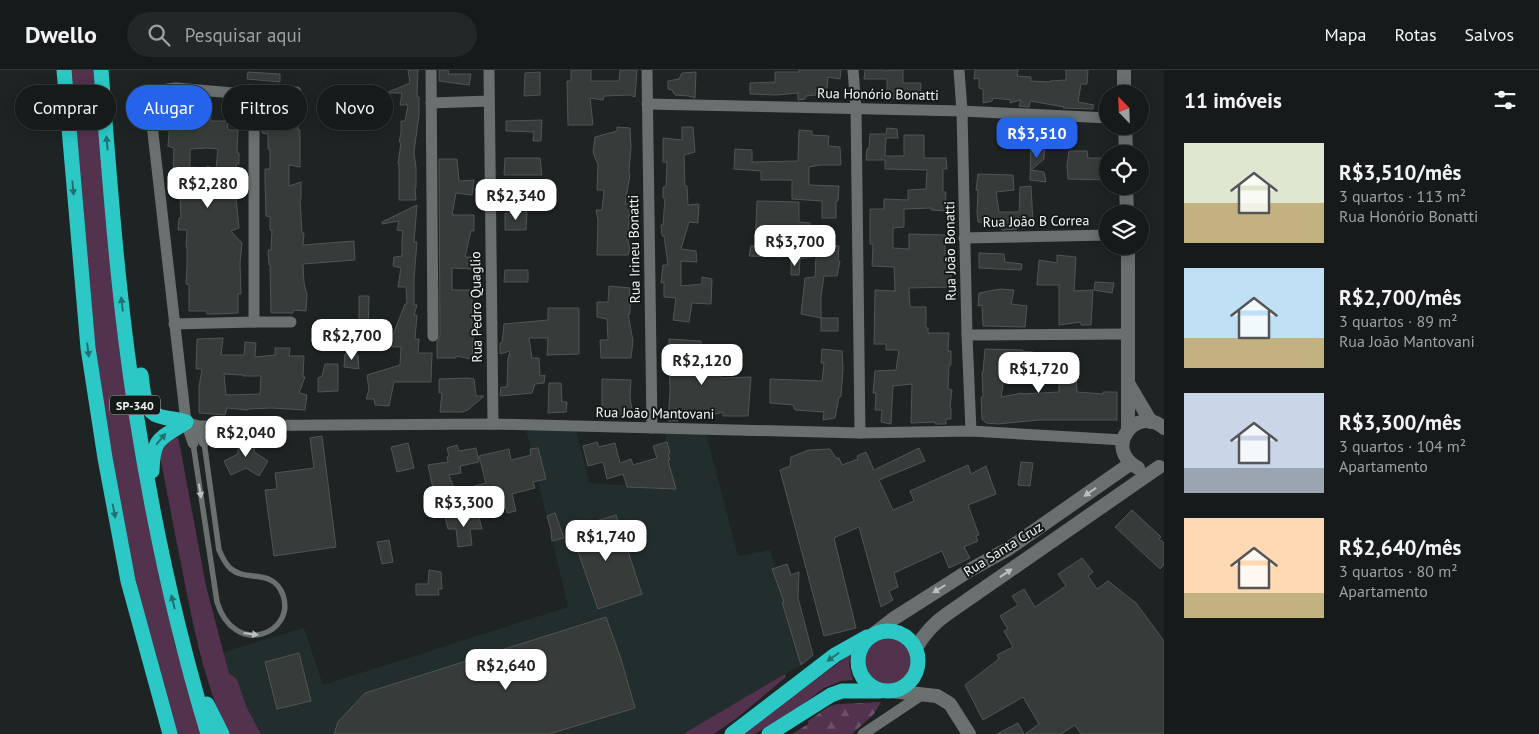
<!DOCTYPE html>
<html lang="pt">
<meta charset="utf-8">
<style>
body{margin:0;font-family:"PT Sans",sans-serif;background:#232727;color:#f1f3f6;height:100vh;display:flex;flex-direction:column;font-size:19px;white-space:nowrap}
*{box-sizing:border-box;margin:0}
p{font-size:16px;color:#9ea1a2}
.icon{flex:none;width:28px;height:28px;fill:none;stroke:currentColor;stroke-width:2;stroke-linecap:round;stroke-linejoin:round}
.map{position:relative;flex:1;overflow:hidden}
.details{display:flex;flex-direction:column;background:#161a1a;width:375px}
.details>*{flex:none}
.top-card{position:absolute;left:15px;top:15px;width:475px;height:45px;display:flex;gap:10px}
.needle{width:32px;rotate:337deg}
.buttons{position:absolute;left:1099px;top:15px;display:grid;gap:10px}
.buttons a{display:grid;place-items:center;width:50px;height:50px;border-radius:50%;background:#161a1a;box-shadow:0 2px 12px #0003,0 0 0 1px #353839;font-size:25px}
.price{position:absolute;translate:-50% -42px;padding:0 11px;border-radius:10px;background:#fff;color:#222;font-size:16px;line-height:32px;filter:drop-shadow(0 1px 2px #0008)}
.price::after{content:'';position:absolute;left:50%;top:30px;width:15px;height:11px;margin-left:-8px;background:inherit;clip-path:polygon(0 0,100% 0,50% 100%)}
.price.selected{background:#2563eb;color:#fff}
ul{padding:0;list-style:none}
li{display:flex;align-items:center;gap:15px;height:125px;padding:0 20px}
li span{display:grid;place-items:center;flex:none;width:140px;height:100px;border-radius:0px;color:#555}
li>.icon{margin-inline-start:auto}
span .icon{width:60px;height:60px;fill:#fffc;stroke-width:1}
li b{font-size:21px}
h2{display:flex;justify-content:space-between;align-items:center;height:60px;padding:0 20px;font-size:21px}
.chip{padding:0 18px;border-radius:22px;background:#161a1a;box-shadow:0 2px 12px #0003,0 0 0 1px #353839;font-size:18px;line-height:45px}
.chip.selected{background:#2563eb;color:#fff}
header{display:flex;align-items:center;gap:30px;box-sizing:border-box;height:70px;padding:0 25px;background:#161a1a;border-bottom:1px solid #353839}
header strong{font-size:24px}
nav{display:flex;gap:28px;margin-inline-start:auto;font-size:18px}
.search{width:350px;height:45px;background:#232727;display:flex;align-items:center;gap:12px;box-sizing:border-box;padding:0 18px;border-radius:28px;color:#9ea1a2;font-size:19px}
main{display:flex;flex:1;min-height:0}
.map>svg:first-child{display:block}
.built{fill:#222e2d}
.grass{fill:#52324d}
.forest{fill:url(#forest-firs)}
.building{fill:#373c3b;stroke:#505555;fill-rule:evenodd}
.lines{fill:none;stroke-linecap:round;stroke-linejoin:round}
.service{stroke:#6a706f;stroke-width:5.5}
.minor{stroke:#6a706f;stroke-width:11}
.tertiary{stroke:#6a706f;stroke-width:14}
.secondary{stroke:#6a706f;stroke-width:14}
.motorway{stroke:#2bc8c6;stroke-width:15}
.oneway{fill:#207170}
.oneway2{fill:#bcc0bf}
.labels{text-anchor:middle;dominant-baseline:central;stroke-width:4;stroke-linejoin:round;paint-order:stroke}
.shield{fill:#151a19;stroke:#b0b3b3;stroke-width:1}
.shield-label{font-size:12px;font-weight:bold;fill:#f2f5f5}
.street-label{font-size:14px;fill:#f2f5f5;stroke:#151a19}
</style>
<header>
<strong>Dwello</strong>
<div class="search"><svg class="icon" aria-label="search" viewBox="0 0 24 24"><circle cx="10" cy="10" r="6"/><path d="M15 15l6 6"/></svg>Pesquisar aqui</div>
<nav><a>Mapa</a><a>Rotas</a><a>Salvos</a></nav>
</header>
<main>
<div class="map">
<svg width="1164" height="664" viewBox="0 0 1164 664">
<defs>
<pattern id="forest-firs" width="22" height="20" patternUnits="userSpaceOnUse" patternTransform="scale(1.25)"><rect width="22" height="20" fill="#52324d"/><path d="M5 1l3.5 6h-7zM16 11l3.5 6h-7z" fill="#6b5067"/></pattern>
</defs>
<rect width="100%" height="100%" fill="#1e2323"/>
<!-- built -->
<path class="built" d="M525,355l50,1 14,57 86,6 -11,-61 41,1 33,127 32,-6 31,115 -118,69h-422l-14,-26 -10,-29 -8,-6 -6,-21 81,-24 19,57 245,-78z"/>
<!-- grass -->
<g class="grass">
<path d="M70,0h26l70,535 9,40 27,89h-26l-23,-80 -20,-84 -23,-119 -18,-118z"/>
<path d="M170,368h8l1,3 27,145 23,87 8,6 10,29 14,26h-33c-24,-52 -35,-109 -46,-165 -8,-39 -15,-78 -23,-117z"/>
<circle cx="887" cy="591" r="24"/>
<path d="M849,585l1,1 -1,8 4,16 -11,1 -18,7 -21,16 -48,30h-13l55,-42h2z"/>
<path d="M785,604l1,3 -49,41 -23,16h-31z"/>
</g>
<!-- forest -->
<path class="forest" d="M881,632l-7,12 -22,20h-60l16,-10v-3l20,-14 9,-3z"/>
<!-- building -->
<g class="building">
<path d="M408,0h10l-1,27h2v18l-5,37 2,15v21h-1l1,12h-17v-36h-1l3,-22h-2l2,-9v-12h4l3,-16h-8l2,-12h-16l24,-10z"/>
<path d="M439,0l10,1 -1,3h23l-2,11 -30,-4z"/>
<path d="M571,0h20v11h28l1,-11h17l-2,27 -5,-2 -26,1 -1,4 -13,-2 3,27h-25l-1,-44h4z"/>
<path d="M799,0h42l-1,9 -12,-2 -1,11 -11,1v6l-10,1 -1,3 -7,1v-7l-21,2 -27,-1v-11l25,-1v-10h24z"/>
<path d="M865,0h19v1l19,-1v13h18l-1,16 -33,-1v-19h-23z"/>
<path d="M975,0h43l-1,6 14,1v4l19,1v-1l16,-1v-10h22l-1,14h-6l-3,18 16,3 -1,4 -30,-1 1,-1 -34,-6 -1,6 -10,-1 2,-6 -11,3 1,-3 -18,-2 -1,3 -9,2v-14l-4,-1v-10l-5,1z"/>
<path d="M248,2l32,2v8l-33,-3z"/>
<path d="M540,2v23l-16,1 1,-23z"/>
<path d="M696,2l-1,26 -6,-2 -14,-1 -3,-5 -4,-1v-8l11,-2 3,-6z"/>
<path d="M195,36h15l1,15h16l1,9h10l-1,23h2v11h-3l2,11 -4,9 5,8 -3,6 3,30 -8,3 11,12 -2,20 1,31h-3v19l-21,1h-10v-3h-18v-26l-3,-1 1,-17v-20h-1l1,-17h-9l1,-12h2l-1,-20h-5l3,-17 -5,-1 1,-32 -6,-2 2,-27 13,1v-1l12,-1zM207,78l11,1 -2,20 -9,-3v2l-17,-1v-18z"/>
<path d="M266,45l32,1v14h2v37l-11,-2v21l12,-4v17h-1l2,34h2l-1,12 51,-4 1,19 -52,4 1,19 3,12 -1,16 -13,-1v3h-22l-1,-48h-1l-1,-15h3l1,-20h-2v-13l-4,-1 -1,-36v-11h5v-20h-2v-15l-6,-1 1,-16z"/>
<path d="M542,50l-1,21h-8l1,-9 -28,-1v-10z"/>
<path d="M617,57l13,1 1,19 -2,24 1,4 -5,29h5l-2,38 2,6 -2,7h-31l1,-35 -2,-10h6l2,-20h-7l1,-25 -5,-13 2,-15 22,-6z"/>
<path d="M682,57h11l2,25 -11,3 1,31h2l1,19 11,-1 -1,19 -9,-1 -8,27 15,2 1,11 -16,-1v25l21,-2v-7l10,2 -1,25 -19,-1 -3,19 -16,-2 3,-22 -12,-1v-15l-3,1 2,-18h5l-4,-29h-2l-1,-11h2l2,-27h-2v-11h3l1,-25h-4v-24l19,2z"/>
<path d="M887,58l10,1 1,9h-12l-1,18h19v-21h20v23h22l1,11h-4v23h3l-1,19 -14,-1v-2l-27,1v18l-11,1v20l16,1v-15l36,1v28l6,-1v25l-42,1 1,19h16v21h2v5h21l-1,18h3v14h-2l-1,24 4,1 -2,17 1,1v11h-5v5h-11v-2l-24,1 1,-39 -19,2 -2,38 -10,-2 1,-12h-7l1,-17h-3l2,-22 21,-1 3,-20h-13v-6h-12l1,-54 20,1 -1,-24 -22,-1 1,-22h-3v-35h14v-10l24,1v-10l18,-1 1,-19 -42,-1v-9h-19l1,-11 2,-1 1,-14h16z"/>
<path d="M799,60l13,1v4l17,1 -1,10 12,1 1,18h-20l-12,2v18l30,1 -1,15h-2v17h-14v-17l-30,-2v-19h-31v-9l-27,-2 1,-20 17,1v12l46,-1z"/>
<path d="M1045,67l-1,22 -13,11 13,2 2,10 -16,-2 1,-41z"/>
<path d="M1069,81h18l1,7h18l-1,7h3l-2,15 -38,-1 -1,-14z"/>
<path d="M505,88h35l2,17h-38z"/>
<path d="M439,89h18l2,22 15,-1 -2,15 -16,-2 -4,22h22v16h-3l-6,26h6v12l-19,-1v22h20v32l1,21 -1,16 -16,-3v2h-19v-16l3,-6z"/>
<path d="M978,104l35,1 1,15 -18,2 3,20h20l1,-25 11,-1 2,37 -17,1 1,5 -15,1 -2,-6 -22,-2 -1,-10 1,-22h-2z"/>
<path d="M757,131l42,1v20l11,1 -2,20 31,3 -1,15h2l-3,15h-13l-3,20v22l-20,-4 4,-36 10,-1 1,-21 -16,3 -1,-17h-18v15l-32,-1 2,-10h4z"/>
<path d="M417,135l-3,37h3l-3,37v26h3l-3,10h3l-2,24h4l-1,14h14l-1,29h-37l-5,24 -14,-1 -1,-6h-8l3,-9 -2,-15 33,-10 1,-18 -42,-1v-50h10l-1,39h25l12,-31h2l-1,-17h-8l3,-19 -8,-2 1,-9 8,-1v-19l1,-6 -6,-1 2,-9 -17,3v-2z"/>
<path d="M527,142l-1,18h-21v-17z"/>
<path d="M979,183l25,1 1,8 17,2 -1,6 -42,-2z"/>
<path d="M1057,185l19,2 -2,34 19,-1 -2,35h-10v-3l-22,3v-40h-22l2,-25 18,3z"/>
<path d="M800,189l-1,16h-8v-15z"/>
<path d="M505,200h23v12h-24z"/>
<path d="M1095,212l19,1 -2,10 -18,-3z"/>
<path d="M609,216l21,2 -1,14h1v12h-2l5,27 -2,17h-30l-1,-18h8l-1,-21 -10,-2v-15h11z"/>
<path d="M1000,219l14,1 -3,14 16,2 -2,21 -42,-1 -1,-21 -4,1 1,-13z"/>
<path d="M548,238h31v46l-32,1 1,-17h-19l3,20h7l1,18 5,-1 -1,8 -9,1 -3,9 -32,3 1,-9h6l1,-29 2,-7 -10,3v-11h2l2,-19 44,-4z"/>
<rect x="821" y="248" width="17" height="13"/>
<path d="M223,268l-2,17h23l1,-13 11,1 -1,14 20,-2v-7h15l-1,8h15l-1,21h2l-6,16 8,2 -2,15 -34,-2 -23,1v1l-21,-2 -2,7 -26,-2v-26l3,-18h-6l1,-30zM224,304l19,1v1h18l-1,18 -34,1z"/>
<path d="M669,269l32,2 2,31 18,3v3l30,-1 -3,39h-25v-4l-21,6h-23l-1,3h-10l2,-28z"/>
<path d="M822,279l20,2 1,17 -2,29h-2l-4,21 -12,2 1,-8 -29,-2 -2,-5 -23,-2v-24l52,2 2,-18h-3z"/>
<path d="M985,279l38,1 -1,1 11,1v22l-11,1v-7l-16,-3 -5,32 21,-4v1l37,-2v-36h16l2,36 26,2v-2h14v28h-78l-41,4 -12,-1 -4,-4 -1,-22h2l-1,-25h1z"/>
<path d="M345,284l13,1 1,14 -15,-2z"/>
<path d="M325,294h13v27l-20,1v-14l4,-2z"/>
<path d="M468,308l6,1 2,17h8l-16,14 -6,2h-22l2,-19h-3v-14z"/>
<path d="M602,309l29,1 -1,17 2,13 -2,7h-28z"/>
<path d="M549,313h12l1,19h5l-1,10 -18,1z"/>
<path d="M322,366l14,111 -62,9 -9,-66 12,-1 -2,-16 39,-5 -4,-30z"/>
<path d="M238,367l17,1 -1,14 14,9 -9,15 -13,-8 -15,7 -7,-14 14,-7z"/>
<path d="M597,372l2,5 16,-4 5,20 11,-4 2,6 24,-7 -4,-12 14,-4 3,11 -2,1 2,6h-2l8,29 -49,-2 -4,-13 -16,5 -4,-17 -15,4 -5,-20z"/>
<path d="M408,373l6,25 -17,4 -6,-25z"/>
<path d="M457,375l2,6 17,-3 3,14 -19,4 1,7 -12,2 6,16 31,-8 -7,-27 30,-7 2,11 20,-5 -1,-6 8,-1 8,31 -13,3 2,6 -23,6 4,17 -9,2 -3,-14 -13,3 -1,-2 -46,12 -4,-1 -2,-9h-2l-8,-37 20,-3 -1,-5 2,-1 -2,-8z"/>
<path d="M919,378l6,13 -46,19 14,30 21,-9 -4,-10 58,-26 3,9 15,-8 10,28 -28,11 11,30 -3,1 2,5 -14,6 6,11 -21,10 -7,-17 -48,22 4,14 -9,4 4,9 -12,7 -22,-80 -25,11 22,90 -32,8 -44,-166 10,-4 1,-9 18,-7 21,-1 6,9h3l3,7 16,-6 -1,-3 9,-4 8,18z"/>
<path d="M1021,392l12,1 -3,23 -12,-1z"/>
<path d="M1132,440l29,27 -2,2 5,4v22l-4,4 -45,-42z"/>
<path d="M555,443l9,25 -12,3 -1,-11 -4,-14z"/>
<path d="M616,445l26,79 -44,15 -28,-80z"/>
<path d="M445,447h34l3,12h-12l2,16 -14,2 -2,-18h-8z"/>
<path d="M389,470l4,22 -11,2 -5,-22z"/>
<path d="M1082,488l11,14 -5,4 9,13 11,-8 28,22 28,38v93h-83l-6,-9 -14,9h-36l14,-10 -16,-27 -40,23 -18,-35 34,-26 -2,-4 16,-8 -9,-16 4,-2 -8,-13 18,-11 -6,-9 12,-7 11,18 31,-21 -8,-12z"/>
<path d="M787,494l4,11 8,-3 -1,26 15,57 -12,10 -19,-63h2l-12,-33z"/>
<path d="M429,500l12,2 1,17h-4l1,6h-23v-11h12z"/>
<path d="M606,547l15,42 14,49 -86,26h-215l4,-12 27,-29z"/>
<path d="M299,583l12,48 -34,8 -12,-47z"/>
<path d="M1018,653l6,11h-27z"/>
</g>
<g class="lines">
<!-- service -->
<path class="service" d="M193,373l24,159c17,56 79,32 66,-7 -10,-27 -36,-13 -52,-26 -6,-5 -9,-13 -12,-19l-15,-108"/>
<!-- minor -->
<g class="minor">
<path d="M431,0l2,266"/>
<path d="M489,0l4,354"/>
<path d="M647,0l5,358"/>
<path d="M853,0l3,38 4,325"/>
<path d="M959,0l3,41 5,224 4,96"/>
<path d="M248,26l4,7 2,14v205"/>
<path d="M431,33l58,-2"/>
<path d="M647,34l315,7 146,7"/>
<path d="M964,168l144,-3"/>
<path d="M174,254l80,-2h37"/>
<path d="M967,265l162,-1"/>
<path d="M186,352l12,4 295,-2 367,9 111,-2 152,9"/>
<path d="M198,356l6,16"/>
<path d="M193,373l-7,-21 -36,-315 1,-7 3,-4 6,-5 7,-2 9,-1 57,5 15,3 48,-4"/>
<path d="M863,664l60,-40"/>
</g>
<!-- tertiary -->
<path class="tertiary" d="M891,621l46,5 13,8 19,30"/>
<!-- secondary -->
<g class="secondary">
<path d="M1124,0v24"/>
<path d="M1125,56l1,28"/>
<path d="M1126,116l1,28"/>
<path d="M1128,176v183"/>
<path d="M1128,313l23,39"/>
<path d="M1138,398c-36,-19 -2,-64 26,-40"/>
<path d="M875,563l18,-14 77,-49 38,-21 122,-85"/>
<path d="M916,578c8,-14 18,-25 31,-34l212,-147"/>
</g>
<!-- motorway -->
<g class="motorway">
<path d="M64,0l24,278 17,110 23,123 42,153"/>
<path d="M101,0c9,114 17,229 35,343 17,108 40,216 72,321"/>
<path d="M141,305c2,13 2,37 18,41 9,3 18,3 27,6"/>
<path d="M152,401c1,-35 9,-32 34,-49"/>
<circle cx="888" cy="591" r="30"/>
<path d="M207,634l15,30"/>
<path d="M732,664l103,-79 32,-18"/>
<path d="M769,664l62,-39 11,-4h38"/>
</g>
</g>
<!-- one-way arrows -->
<defs><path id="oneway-solid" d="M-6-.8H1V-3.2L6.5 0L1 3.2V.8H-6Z" transform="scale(1.25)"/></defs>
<g class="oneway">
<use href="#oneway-solid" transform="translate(107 73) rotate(-95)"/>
<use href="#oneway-solid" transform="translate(73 118) rotate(85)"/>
<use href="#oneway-solid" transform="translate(122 234) rotate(-97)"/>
<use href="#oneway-solid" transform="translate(88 280) rotate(83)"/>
<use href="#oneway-solid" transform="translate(161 369) rotate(-49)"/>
<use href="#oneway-solid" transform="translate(114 441) rotate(79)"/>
<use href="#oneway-solid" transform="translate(173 532) rotate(-104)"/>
<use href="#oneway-solid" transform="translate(833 587) rotate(145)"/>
</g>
<g class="oneway2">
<use href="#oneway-solid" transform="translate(200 421) rotate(81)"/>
<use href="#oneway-solid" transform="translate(1090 422) rotate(145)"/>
<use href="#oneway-solid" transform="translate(1006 503) rotate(-34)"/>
<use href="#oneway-solid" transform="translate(939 519) rotate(148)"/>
<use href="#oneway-solid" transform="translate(251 564) rotate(7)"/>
</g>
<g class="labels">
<!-- shield labels -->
<rect class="shield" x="110" y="325.5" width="50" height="19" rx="4"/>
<g class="shield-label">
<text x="135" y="335">SP-340</text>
</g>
<!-- street labels -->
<g class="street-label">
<text transform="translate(878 24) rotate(1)">Rua Honório Bonatti</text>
<text transform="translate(1036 151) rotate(-1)">Rua João B Correa</text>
<text transform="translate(634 179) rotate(-91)">Rua Irineu Bonatti</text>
<text transform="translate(950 181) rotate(-91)">Rua João Bonatti</text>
<text transform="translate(476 237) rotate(-91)">Rua Pedro Quaglio</text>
<text transform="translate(655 343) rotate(1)">Rua João Mantovani</text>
<text transform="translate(1003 479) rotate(-32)">Rua Santa Cruz</text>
</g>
</g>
</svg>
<div class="buttons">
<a><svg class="needle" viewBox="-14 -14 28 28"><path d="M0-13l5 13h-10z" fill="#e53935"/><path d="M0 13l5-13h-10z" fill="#9ea1a2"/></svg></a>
<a><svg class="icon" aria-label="locate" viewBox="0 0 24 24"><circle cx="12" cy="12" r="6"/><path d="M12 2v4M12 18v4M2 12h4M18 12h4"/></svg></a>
<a><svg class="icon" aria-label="layers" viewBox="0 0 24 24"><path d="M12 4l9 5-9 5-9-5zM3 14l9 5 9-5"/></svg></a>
</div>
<b class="price selected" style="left:1037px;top:89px">R$3,510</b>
<b class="price" style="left:208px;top:139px">R$2,280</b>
<b class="price" style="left:516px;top:151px">R$2,340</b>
<b class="price" style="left:795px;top:197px">R$3,700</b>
<b class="price" style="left:352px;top:291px">R$2,700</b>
<b class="price" style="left:702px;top:316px">R$2,120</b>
<b class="price" style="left:1039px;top:324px">R$1,720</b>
<b class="price" style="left:246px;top:388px">R$2,040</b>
<b class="price" style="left:464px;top:458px">R$3,300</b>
<b class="price" style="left:606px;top:492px">R$1,740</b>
<b class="price" style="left:506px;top:621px">R$2,640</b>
<div class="top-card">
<a class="chip">Comprar</a>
<a class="chip selected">Alugar</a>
<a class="chip">Filtros</a>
<a class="chip">Novo</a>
</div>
</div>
<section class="details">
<h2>11 imóveis<svg class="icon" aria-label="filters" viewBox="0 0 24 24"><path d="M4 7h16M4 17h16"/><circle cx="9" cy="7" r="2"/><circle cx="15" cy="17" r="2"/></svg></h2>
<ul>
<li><span style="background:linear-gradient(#dfe7d0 60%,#c2b280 0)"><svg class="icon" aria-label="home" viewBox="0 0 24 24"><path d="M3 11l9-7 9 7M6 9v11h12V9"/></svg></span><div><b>R$3,510/mês</b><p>3 quartos · 113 m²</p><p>Rua Honório Bonatti</p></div></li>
<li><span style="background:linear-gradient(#bfe0f5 70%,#c2b280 0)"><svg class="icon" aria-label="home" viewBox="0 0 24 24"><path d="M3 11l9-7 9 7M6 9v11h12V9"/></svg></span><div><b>R$2,700/mês</b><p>3 quartos · 89 m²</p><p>Rua João Mantovani</p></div></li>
<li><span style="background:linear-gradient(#c9d6e8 75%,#9aa5b1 0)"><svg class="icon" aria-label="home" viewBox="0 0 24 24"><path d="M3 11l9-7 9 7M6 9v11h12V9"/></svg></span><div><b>R$3,300/mês</b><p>3 quartos · 104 m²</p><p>Apartamento</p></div></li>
<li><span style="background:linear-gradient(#ffd9b3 75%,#c2b280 0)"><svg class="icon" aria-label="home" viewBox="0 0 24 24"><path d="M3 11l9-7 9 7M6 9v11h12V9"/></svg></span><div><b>R$2,640/mês</b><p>3 quartos · 80 m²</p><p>Apartamento</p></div></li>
</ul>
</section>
</main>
